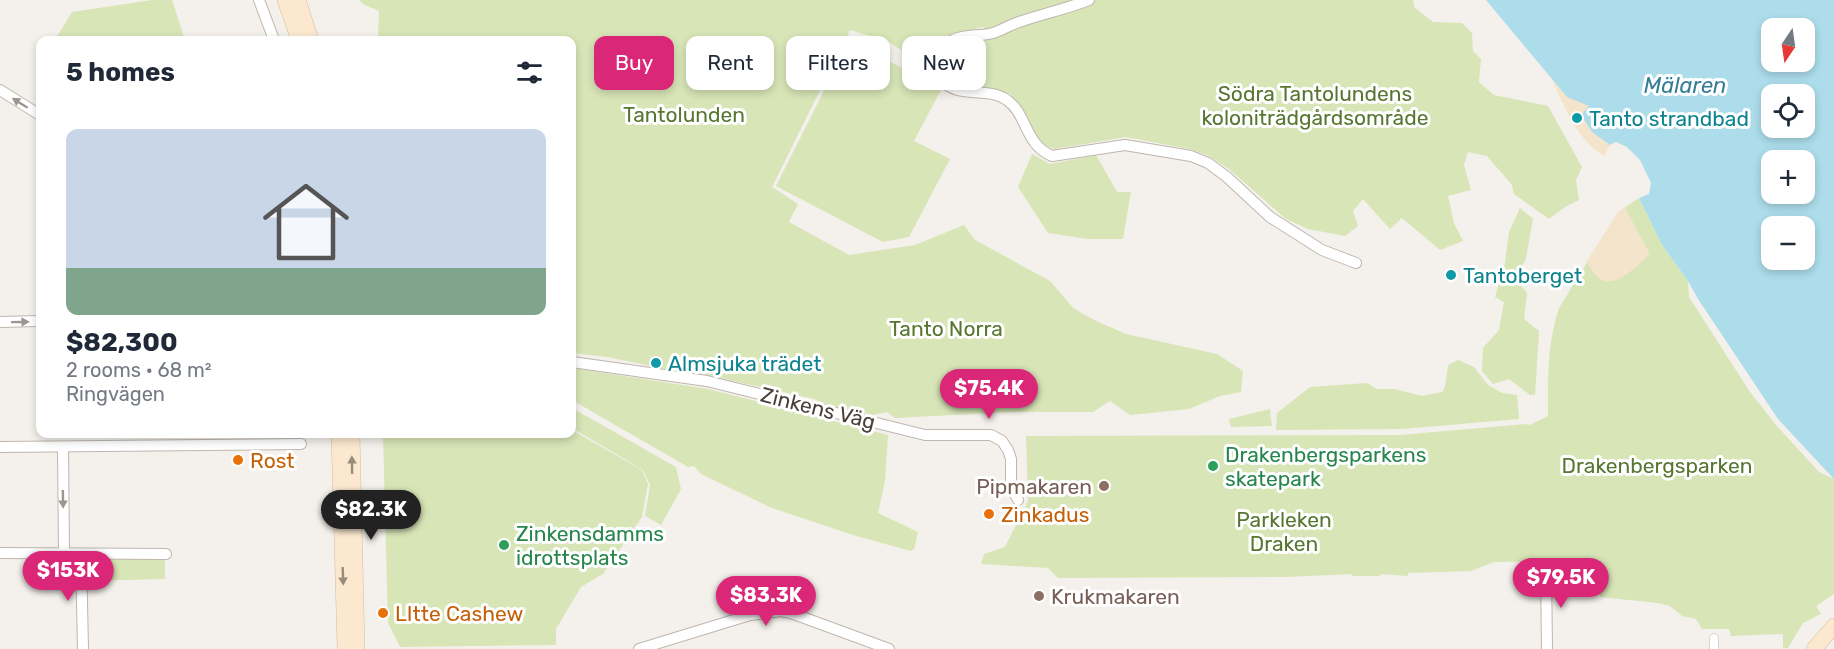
<!DOCTYPE html>
<meta charset="utf-8">
<style>
body{margin:0;font-family:Rubik,sans-serif;background:#f2f2f3;color:#1f2937;height:100vh;display:flex;flex-direction:column;font-size:22px;white-space:nowrap}
*{box-sizing:border-box;margin:0}
p{font-size:20px;color:#747a83}
.icon{flex:none;width:33px;height:33px;fill:none;stroke:currentColor;stroke-width:2;stroke-linecap:round;stroke-linejoin:round}
.map{position:relative;flex:1;overflow:hidden}
.drawer{position:absolute;left:36px;top:36px;width:540px;height:402px;display:flex;flex-direction:column;background:#fff;border-radius:12px;box-shadow:0 3px 9px #0003}
.drawer>*{flex:none}
.guide{position:absolute;left:594px;top:36px;width:570px;height:54px;display:flex;gap:12px}
.needle{width:39px;rotate:193deg}
.controls{position:absolute;left:1761px;top:18px;display:grid;gap:12px}
.controls a{display:grid;place-items:center;width:54px;height:54px;border-radius:12px;background:#fff;box-shadow:0 3px 9px #0003;font-size:30px}
.price{position:absolute;translate:-50% -51px;padding:0 14px;border-radius:21px;background:#db2777;color:#fff;font-size:20px;line-height:39px;filter:drop-shadow(0 2px 3px #0008)}
.price::after{content:'';position:absolute;left:50%;top:36px;width:18px;height:14px;margin-left:-9px;background:inherit;clip-path:polygon(0 0,100% 0,50% 100%)}
.price.selected{background:#222;color:#fff}
ul{padding:0;list-style:none}
li{display:grid;align-content:center;gap:12px;height:318px;padding:0 30px}
li+li{border-top:2px solid #e0e1e3}
li span{display:grid;place-items:center;height:186px;border-radius:12px;color:#555}
li>.icon{margin-inline-start:auto}
span .icon{width:108px;height:108px;fill:#fffc;stroke-width:1}
li b{font-size:26px}
h2{display:flex;justify-content:space-between;align-items:center;height:72px;padding:0 30px;font-size:26px}
.pill{padding:0 21px;border-radius:12px;background:#fff;box-shadow:0 3px 9px #0003;font-size:21px;line-height:54px}
.pill.selected{background:#db2777;color:#fff}
.map>svg:first-child{display:block}
.green{fill:#d8e5b7}
.sand{fill:#f4e4cb}
.water{fill:#adddeb;fill-rule:evenodd}
.lines{fill:none;stroke-linecap:round;stroke-linejoin:round}
.pedestrian-casing{stroke:#bfb6ae;stroke-width:9}
.minor-casing{stroke:#bfb6ae;stroke-width:12}
.secondary-casing{stroke:#d3bda0;stroke-width:16}
.pedestrian{stroke:#fff;stroke-width:8}
.minor{stroke:#fff;stroke-width:10}
.secondary{stroke:#fbe8cf;stroke-width:15}
.oneway{fill:#9a9692}
.oneway2{fill:#998c7c}
.culture-dot{fill:#0f9aa8;stroke:#fff;stroke-width:2}
.food-dot{fill:#e8710a;stroke:#fff;stroke-width:2}
.leisure-dot{fill:#2e9e5b;stroke:#fff;stroke-width:2}
.education-dot{fill:#8d6e63;stroke:#fff;stroke-width:2}
.labels{text-anchor:middle;dominant-baseline:central;stroke-width:6;stroke-linejoin:round;paint-order:stroke}
.park-label{font-size:21px;fill:#577630;stroke:#fff}
.culture-label{font-size:21px;fill:#0d838f;stroke:#fff;text-anchor:start}
.street-label{font-size:21px;fill:#484039;stroke:#fff}
.leisure-label{font-size:21px;fill:#27864d;stroke:#fff;text-anchor:start}
.food-label{font-size:21px;fill:#c56008;stroke:#fff;text-anchor:start}
.education-label{font-size:21px;fill:#785e54;stroke:#fff;text-anchor:end}
.water-label{font-size:22px;font-style:italic;fill:#347d95;stroke:#fff}
</style>
<div class="map">
<svg width="1834" height="649" viewBox="0 0 1834 649">
<rect width="100%" height="100%" fill="#f4f0eb"/>
<!-- green -->
<g class="green">
<path d="M152,0h20l13,40h-130l17,-28z"/>
<path d="M359,0h1054l1,7 19,15 29,1 10,10 1,18 8,8 -2,23 15,13 54,11 34,61 -6,13 3,20 -14,7 -16,12 -35,-25 -2,-9 -25,-29 -19,-4 -4,13 7,25 -23,6 6,27 9,18 -23,9 -38,-32 -12,11 -27,-30 -10,12 5,15 -13,10 -37,-7 -22,-10 -57,-50 -22,-14 -18,-6 -63,-12 -71,12c-29,-5 -25,-41 -45,-55 -12,-3 -47,-6 -56,-11 -14,-9 -6,-33 7,-40 7,-4 18,-5 27,-7l-5,-9 -39,10 -9,14 -1,14 -13,-3 -34,-21 -37,-11 -78,157 26,17 -9,18 60,33 66,-10 49,-20 11,15 75,41 23,27 21,12 32,14 91,20 26,17 -2,21 -21,4 -31,13 -59,6 -20,-14 -17,11h-80l-118,6 -8,-6 -14,3 -52,-12 -7,-4 -121,-27 -3,2 -83,-17 -35,-4v-313h-194l1,-29 -16,-7z"/>
<path d="M849,41l93,47 -28,53 36,18 -41,78 -26,5 -107,-56z"/>
<path d="M1032,154l18,10 46,-9 21,37h14l-8,47h-35l-40,-6 -30,-46z"/>
<path d="M1639,198l23,47 26,36 1,16 61,95 26,33 43,47 15,7v115l-18,12 5,8 -18,9 -15,25h-5v-14l-52,2 -2,-7h-27l-6,-10 -14,-3 -12,-10 -12,-3 -58,-6 -5,-30 -31,-6 -70,1 -23,9 -63,2v3l-27,-2 -1,2h-28l1,-2 -67,3 -228,1 -10,-10 -67,-4 3,-10 21,-7 23,-46 -2,-65 374,-1 127,-11 3,1 18,-9c0,-37 -1,-73 11,-108l59,-96z"/>
<path d="M1520,208l13,11 -7,39 -5,11v17l6,7 -3,26 15,12 -4,64h-5l-21,-16 -16,5 -11,-13 1,-23 16,-18 5,-28 -9,-5 10,-34 4,-31z"/>
<path d="M1458,360l16,7 14,18 14,8 15,2 2,24 -117,10 -126,1 1,-17 33,-26 57,-4 10,6h17l28,7 20,-4 3,-5 3,-22z"/>
<path d="M572,368l136,21 180,46 -3,46 -7,32 40,19 -4,17 -3,2 -55,-15 -84,-28 -71,-34 -7,-8 -6,1 -116,-67z"/>
<path d="M572,408l104,59 5,22 -20,36 -16,-9 5,-31 -7,-15 -71,-42z"/>
<path d="M1270,409l2,17 -41,1 -2,-8z"/>
<path d="M572,430l70,40 6,14 -6,33 -39,57 -22,13 -25,42v16l-156,2 -12,-24 -5,-189h189z"/>
<path d="M165,559v20l-78,2 -1,-21z"/>
</g>
<!-- sand -->
<g class="sand">
<path d="M1552,80l15,16 22,10 3,26 18,13 -6,11c-27,-16 -39,-49 -52,-76z"/>
<path d="M1625,208l25,46c-21,19 -46,47 -63,7l31,-49z"/>
</g>
<!-- water -->
<path class="water" d="M1486,0h348v479l-56,-60 -80,-120 -10,-18 -26,-36 -23,-47 10,-4 2,-11 -11,-23 -13,-13 -11,-5 -6,3 -18,-13 -11,-17 8,-9 -22,-9zM1772,28h32v34h-32zM1772,94h32v34h-32zM1772,160h32v34h-32zM1772,226h32v34h-32z"/>
<g class="lines">
<!-- pedestrian casing -->
<g class="pedestrian-casing">
<path id="pedestrian" d="M1714,638v11"/>
</g>
<!-- minor casing -->
<g class="minor-casing">
<g id="minor">
<path d="M259,0l15,40"/>
<path d="M1089,0c-23,9 -47,14 -70,22 -9,3 -17,8 -26,11 -13,4 -27,0 -40,7 -12,7 -20,34 -7,44 17,14 44,3 61,16 21,15 17,44 45,56l73,-11 66,11 17,7 19,14 43,40 52,33 34,13"/>
<path d="M0,90l40,25"/>
<path d="M0,322l40,-1"/>
<path d="M572,362l135,19 218,54h66l11,6 6,9 3,9v28l7,13"/>
<path d="M0,447l301,-3"/>
<path d="M63,447l1,105"/>
<path d="M0,553l166,1"/>
<path d="M81,555l2,94"/>
<path d="M1546,570l1,79"/>
<path d="M639,649l111,-34 31,-4 10,2 98,36"/>
</g>
</g>
<!-- secondary casing -->
<g class="secondary-casing">
<g id="secondary">
<path d="M285,0l14,40"/>
<path d="M298,0l13,40"/>
<path d="M339,434l6,215"/>
<path d="M352,434l5,215"/>
<path d="M1814,649l20,-23"/>
</g>
</g>
<!-- pedestrian -->
<use href="#pedestrian" class="pedestrian"/>
<!-- minor -->
<use href="#minor" class="minor"/>
<!-- secondary -->
<use href="#secondary" class="secondary"/>
</g>
<!-- one-way arrows -->
<defs><path id="oneway-solid" d="M-6-.8H1V-3.2L6.5 0L1 3.2V.8H-6Z" transform="scale(1.5)"/></defs>
<g class="oneway">
<use href="#oneway-solid" transform="translate(20 103) rotate(-148)"/>
<use href="#oneway-solid" transform="translate(20 322) rotate(-1)"/>
<use href="#oneway-solid" transform="translate(63 499) rotate(89)"/>
</g>
<g class="oneway2">
<use href="#oneway-solid" transform="translate(352 465) rotate(-91)"/>
<use href="#oneway-solid" transform="translate(343 576) rotate(88)"/>
</g>
<!-- markers -->
<g class="culture-dot">
<circle cx="1577" cy="118" r="6"/>
<circle cx="1451" cy="275" r="6"/>
<circle cx="656" cy="363" r="6"/>
</g>
<g class="food-dot">
<circle cx="238" cy="460" r="6"/>
<circle cx="989" cy="514" r="6"/>
<circle cx="383" cy="613" r="6"/>
</g>
<g class="leisure-dot">
<circle cx="1213" cy="466" r="6"/>
<circle cx="504" cy="545" r="6"/>
</g>
<g class="education-dot">
<circle cx="1104" cy="486" r="6"/>
<circle cx="1039" cy="596" r="6"/>
</g>
<g class="labels">
<!-- park labels -->
<g class="park-label">
<text x="1315" y="93">Södra Tantolundens<tspan x="1315" dy="24">koloniträdgårdsområde</tspan></text>
<text x="684" y="114">Tantolunden</text>
<text x="946" y="328">Tanto Norra</text>
<text x="1657" y="465">Drakenbergsparken</text>
<text x="1284" y="519">Parkleken<tspan x="1284" dy="24">Draken</tspan></text>
</g>
<!-- culture labels -->
<g class="culture-label">
<text x="1589" y="118">Tanto strandbad</text>
<text x="1463" y="275">Tantoberget</text>
<text x="668" y="363">Almsjuka trädet</text>
</g>
<!-- street labels -->
<g class="street-label">
<text transform="translate(818 408) rotate(14)">Zinkens Väg</text>
</g>
<!-- leisure labels -->
<g class="leisure-label">
<text x="1225" y="454">Drakenbergsparkens<tspan x="1225" dy="24">skatepark</tspan></text>
<text x="516" y="533">Zinkensdamms<tspan x="516" dy="24">idrottsplats</tspan></text>
</g>
<!-- food labels -->
<g class="food-label">
<text x="250" y="460">Rost</text>
<text x="1001" y="514">Zinkadus</text>
<text x="395" y="613">LItte Cashew</text>
</g>
<!-- education labels -->
<g class="education-label">
<text x="1092" y="486">Pipmakaren</text>
<text x="1051" y="596" text-anchor="start">Krukmakaren</text>
</g>
<!-- water labels -->
<g class="water-label">
<text x="1685" y="85">Mälaren</text>
</g>
</g>
</svg>
<div class="controls">
<a><svg class="needle" viewBox="-14 -14 28 28"><path d="M0-13l5 13h-10z" fill="#e53935"/><path d="M0 13l5-13h-10z" fill="#747a83"/></svg></a>
<a><svg class="icon" aria-label="locate" viewBox="0 0 24 24"><circle cx="12" cy="12" r="6"/><path d="M12 2v4M12 18v4M2 12h4M18 12h4"/></svg></a>
<a>+</a>
<a>−</a>
</div>
<b class="price" style="left:989px;top:420px">$75.4K</b>
<b class="price selected" style="left:371px;top:541px">$82.3K</b>
<b class="price" style="left:68px;top:602px">$153K</b>
<b class="price" style="left:1561px;top:609px">$79.5K</b>
<b class="price" style="left:766px;top:627px">$83.3K</b>
<div class="guide">
<a class="pill selected">Buy</a>
<a class="pill">Rent</a>
<a class="pill">Filters</a>
<a class="pill">New</a>
</div>
<section class="drawer">
<h2>5 homes<svg class="icon" aria-label="filters" viewBox="0 0 24 24"><path d="M4 7h16M4 17h16"/><circle cx="9" cy="7" r="2"/><circle cx="15" cy="17" r="2"/></svg></h2>
<ul>
<li><span style="background:linear-gradient(#c9d6e8 75%,#7fa58c 0)"><svg class="icon" aria-label="home" viewBox="0 0 24 24"><path d="M3 11l9-7 9 7M6 9v11h12V9"/></svg></span><div><b>$82,300</b><p>2 rooms · 68 m²</p><p>Ringvägen</p></div></li>
</ul>
</section>
</div>
